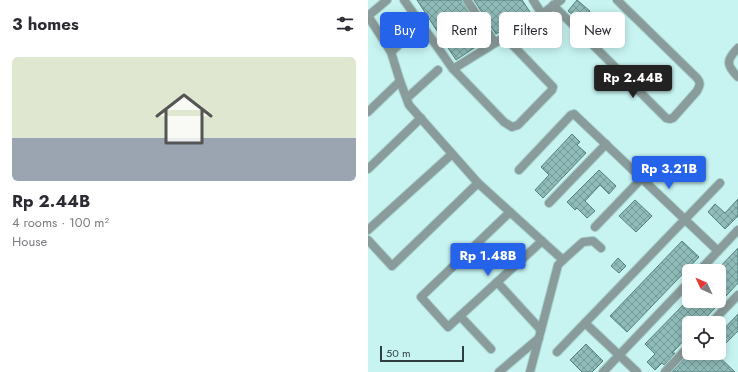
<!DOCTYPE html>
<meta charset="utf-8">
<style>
body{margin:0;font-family:Jost,sans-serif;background:#f2f2f3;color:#2b2b33;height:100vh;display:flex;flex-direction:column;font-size:15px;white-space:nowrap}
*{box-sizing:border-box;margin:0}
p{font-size:13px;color:#7c7c81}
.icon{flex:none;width:22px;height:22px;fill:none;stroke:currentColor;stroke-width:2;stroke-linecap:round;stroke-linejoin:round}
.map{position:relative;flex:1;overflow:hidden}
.side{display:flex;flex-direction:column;background:#fff;width:368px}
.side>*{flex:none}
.guide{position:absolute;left:12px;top:12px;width:298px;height:36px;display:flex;gap:8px}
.needle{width:26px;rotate:314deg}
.buttons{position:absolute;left:314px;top:264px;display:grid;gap:8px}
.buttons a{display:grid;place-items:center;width:44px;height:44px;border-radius:6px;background:#fff;box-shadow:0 2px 10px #0003;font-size:20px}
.scale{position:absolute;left:12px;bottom:10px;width:84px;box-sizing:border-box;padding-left:4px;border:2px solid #2d3f3e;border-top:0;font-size:11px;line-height:14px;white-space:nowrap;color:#2d3f3e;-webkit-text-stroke:3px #c7f4f1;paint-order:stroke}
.price{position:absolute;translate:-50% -34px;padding:0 9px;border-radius:4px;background:#2563eb;color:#fff;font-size:13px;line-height:26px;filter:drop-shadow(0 1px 2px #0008)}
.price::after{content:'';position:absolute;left:50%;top:24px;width:12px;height:9px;margin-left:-6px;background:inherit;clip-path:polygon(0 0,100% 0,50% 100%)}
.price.on{background:#222;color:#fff}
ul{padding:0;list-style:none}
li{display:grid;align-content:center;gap:8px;height:212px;padding:0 12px}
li+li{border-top:1px solid #e1e1e2}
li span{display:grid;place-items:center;height:124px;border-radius:6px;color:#555}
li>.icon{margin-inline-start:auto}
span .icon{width:72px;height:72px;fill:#fffc;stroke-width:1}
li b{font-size:17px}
h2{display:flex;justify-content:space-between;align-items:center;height:48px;padding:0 12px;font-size:17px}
.pill{padding:0 14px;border-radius:6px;background:#fff;box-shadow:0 2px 10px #0003;font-size:14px;line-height:36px}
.pill.on{background:#2563eb;color:#fff}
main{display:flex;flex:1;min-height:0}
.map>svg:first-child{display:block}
.building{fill:url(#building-cross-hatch);stroke:#557f7c}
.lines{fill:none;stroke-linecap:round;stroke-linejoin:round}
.street-casing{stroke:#a8d0cd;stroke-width:10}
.street{stroke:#899b9a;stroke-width:8}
</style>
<main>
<section class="side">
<h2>3 homes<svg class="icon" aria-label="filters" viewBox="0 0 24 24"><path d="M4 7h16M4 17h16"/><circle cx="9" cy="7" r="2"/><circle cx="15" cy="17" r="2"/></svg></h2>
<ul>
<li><span style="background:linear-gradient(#dfe7d0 65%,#9aa5b1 0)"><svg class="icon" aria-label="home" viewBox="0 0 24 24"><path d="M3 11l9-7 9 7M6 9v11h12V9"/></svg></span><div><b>Rp 2.44B</b><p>4 rooms · 100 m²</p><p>House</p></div></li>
</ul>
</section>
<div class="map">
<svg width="370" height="372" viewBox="0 0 370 372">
<defs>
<pattern id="building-cross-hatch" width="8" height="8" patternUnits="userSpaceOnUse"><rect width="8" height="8" fill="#8fbbb8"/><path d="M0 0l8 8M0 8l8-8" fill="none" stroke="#759997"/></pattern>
</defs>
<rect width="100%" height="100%" fill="#c7f4f1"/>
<!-- building -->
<g class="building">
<path d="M49,0h45l24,40 -30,20z"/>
<path d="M106,0h48l8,12 -34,22z"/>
<path d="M209,0l13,11 -9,11 -13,-11z"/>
<path d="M204,134l8,8 -3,3 9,8 -43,45 -8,-8 14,-15 -8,-8z"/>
<path d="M231,170l17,16 -7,8 -9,-9 -15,16 10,10 -8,7 -10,-10 -2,2 -8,-8z"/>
<path d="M370,199v17l-13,13 -17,-17 7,-8 10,9z"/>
<path d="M267,200l17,16 -16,16 -17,-16z"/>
<path d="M314,241l17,16 -72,75 -17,-16z"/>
<path d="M370,248v35l-37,40h-12v12l-17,18h3l-11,12 -2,-2 -7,7 -8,-8 8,-8 -10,-10 42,-43h32v-14l4,-4 -4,-3v-9h-3z"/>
<path d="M250,258l8,8 -7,7 -8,-7z"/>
<path d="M370,314v17l-19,19v-16z"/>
<path d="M218,344l17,17 -11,11h-10l-12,-12z"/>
<path d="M322,353h25l20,19h-63z"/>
</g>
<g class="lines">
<!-- street casing -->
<g class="street-casing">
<g id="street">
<path d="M36,0l49,69 51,53 8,5 6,-2 34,-35 1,-3 -49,-51"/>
<path d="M99,0l28,43"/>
<path d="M165,0l9,14"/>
<path d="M185,5l113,113 4,1 3,-1 24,-27c3,-6 4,-8 0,-13l-80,-78"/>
<path d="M0,16l23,36 9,29 9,24 69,78 85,77 -5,5 -28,107"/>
<path d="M0,16l19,-16"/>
<path d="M370,48c-12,12 -12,17 0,29"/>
<path d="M23,52l25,-23"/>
<path d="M85,69l89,-55 19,-14"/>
<path d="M39,98l31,-28"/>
<path d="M0,112l32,-31"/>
<path d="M0,169l53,-51"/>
<path d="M151,170l52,-55 3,-1 144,137"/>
<path d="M181,203l57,-59"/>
<path d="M142,212l-89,85 27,30 94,-86"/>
<path d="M227,227l47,-49"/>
<path d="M0,230l84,-76"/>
<path d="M0,240l24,26 86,-83"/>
<path d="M195,260l20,-18 10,-1 8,7"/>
<path d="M331,271l39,-41"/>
<path d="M129,282l44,48"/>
<path d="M92,316l31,33"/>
<path d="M217,323l52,49"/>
<path d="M343,323l27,-28"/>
<path d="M189,352l163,-169"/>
<path d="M131,372l40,-34"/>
<path d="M235,372l86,-90"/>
<path d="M297,372l24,-26"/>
</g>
</g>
<!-- street -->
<use href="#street" class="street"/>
</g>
</svg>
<div class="buttons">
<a><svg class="needle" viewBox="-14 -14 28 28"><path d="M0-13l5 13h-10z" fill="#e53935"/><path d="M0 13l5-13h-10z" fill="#7c7c81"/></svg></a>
<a><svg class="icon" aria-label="locate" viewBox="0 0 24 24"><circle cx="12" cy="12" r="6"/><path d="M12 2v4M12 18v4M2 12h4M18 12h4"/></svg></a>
</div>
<div class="scale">50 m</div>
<b class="price on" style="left:265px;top:99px">Rp 2.44B</b>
<b class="price" style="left:301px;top:190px">Rp 3.21B</b>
<b class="price" style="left:120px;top:277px">Rp 1.48B</b>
<div class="guide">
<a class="pill on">Buy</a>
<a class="pill">Rent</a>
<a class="pill">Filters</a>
<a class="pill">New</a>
</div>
</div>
</main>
